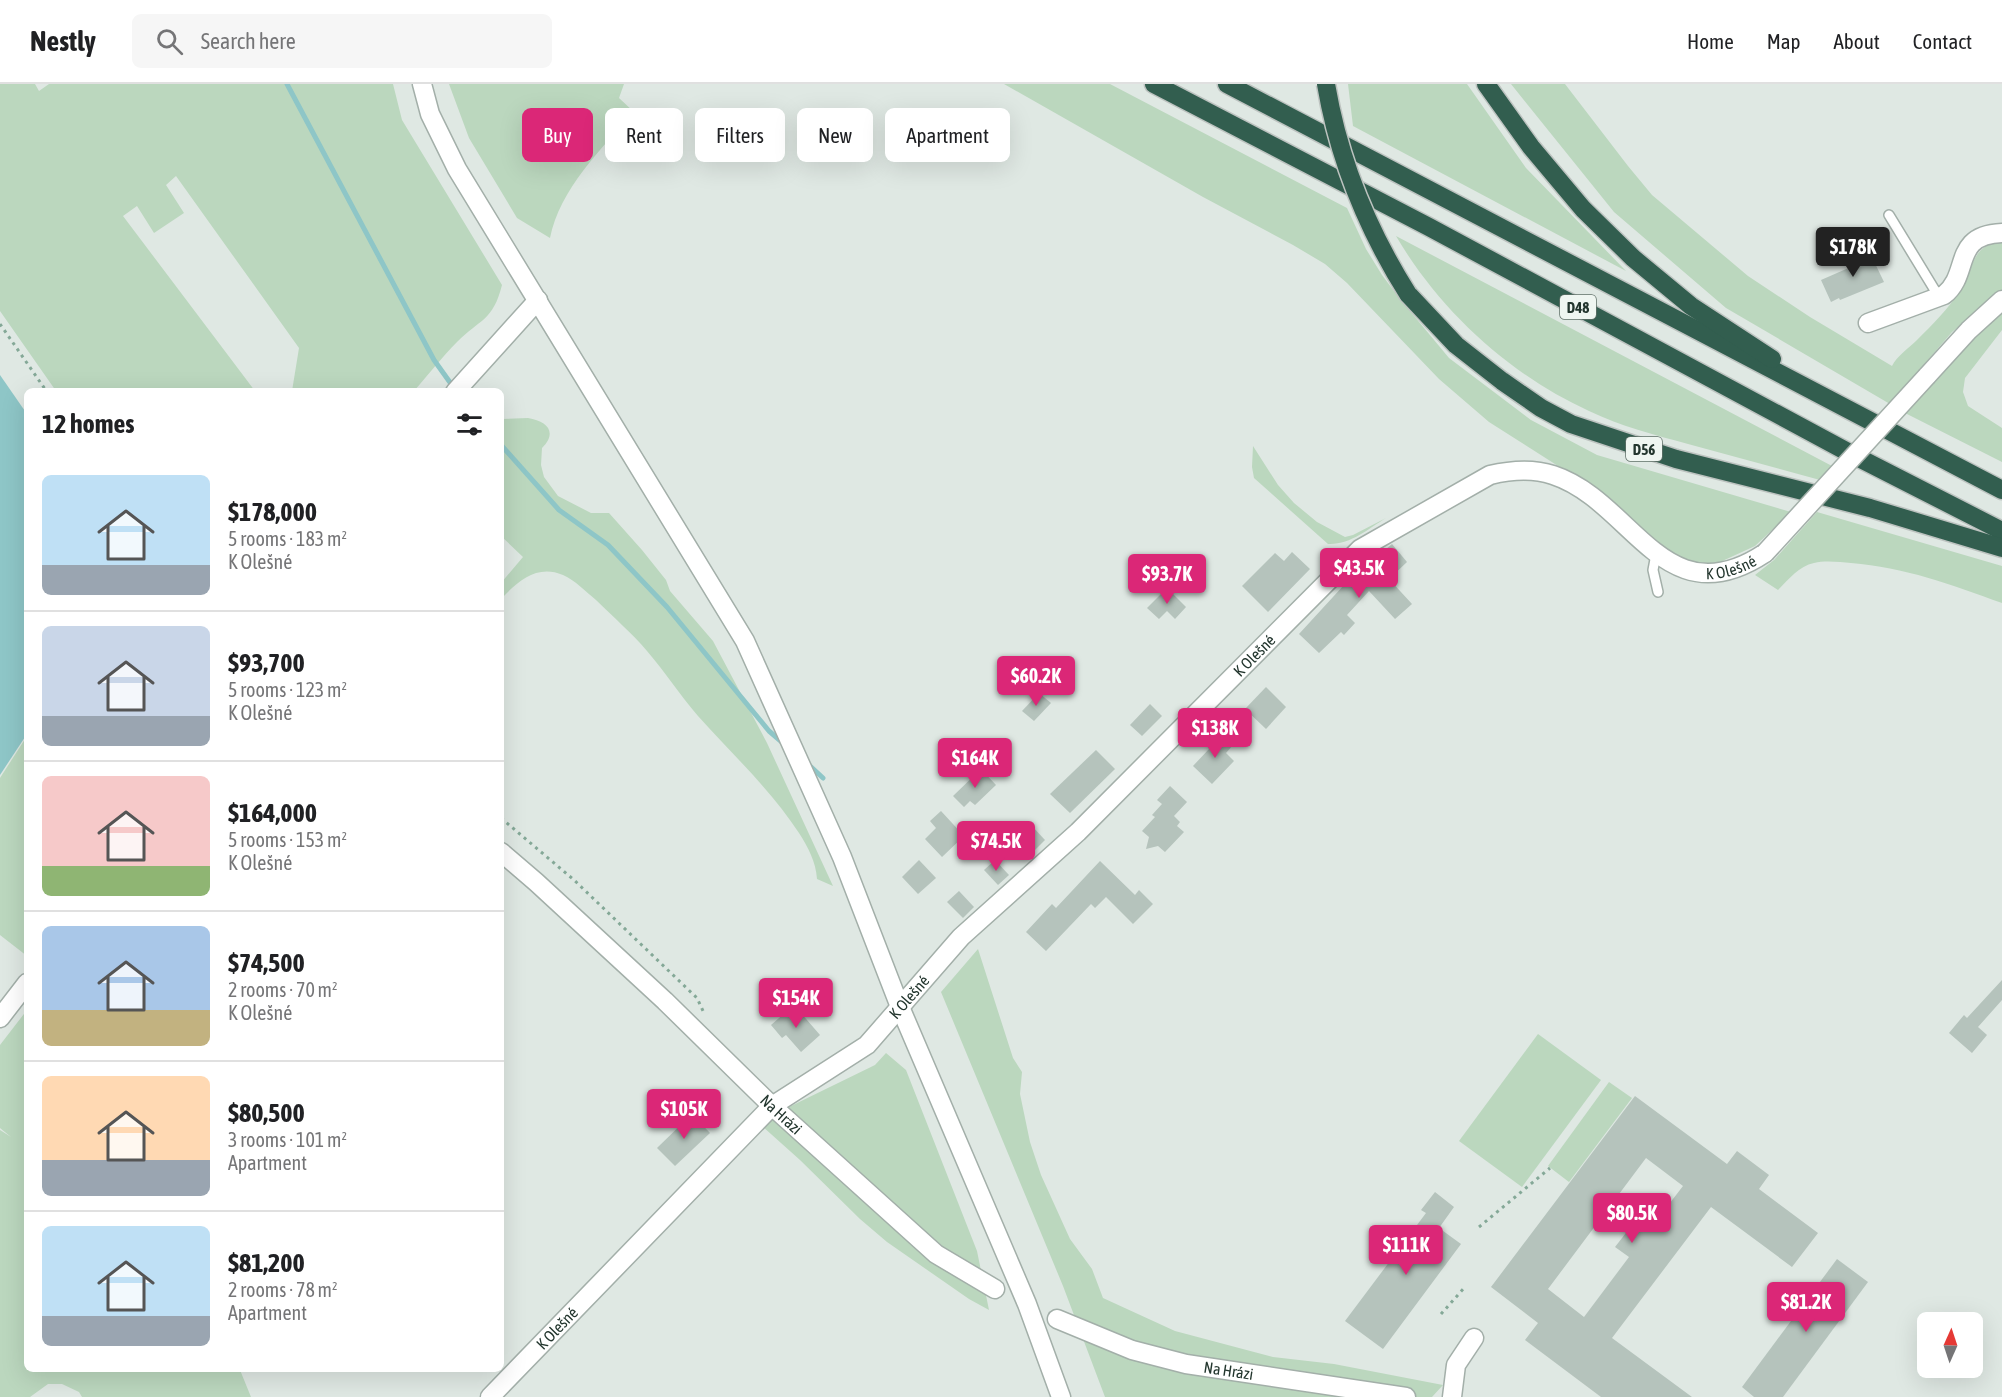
<!DOCTYPE html>
<meta charset="utf-8">
<style>
body{margin:0;font-family:"Asap Condensed",sans-serif;background:#f6f6f6;color:#202124;height:100vh;display:flex;flex-direction:column;font-size:22px;white-space:nowrap}
*{box-sizing:border-box;margin:0}
p{font-size:20px;color:#757577}
.icon{flex:none;width:33px;height:33px;fill:none;stroke:currentColor;stroke-width:2;stroke-linecap:round;stroke-linejoin:round}
.map{position:relative;flex:1;overflow:hidden}
.sheet{position:absolute;left:24px;top:304px;width:480px;height:984px;display:flex;flex-direction:column;background:#fff;border-radius:9px;box-shadow:0 6px 24px #0002}
.sheet>*{flex:none}
.banner{position:absolute;left:522px;top:24px;width:570px;height:54px;display:flex;gap:12px}
.needle{width:39px;rotate:3deg}
.fabs{position:absolute;left:1917px;top:1228px;display:grid;gap:12px}
.fabs a{display:grid;place-items:center;width:66px;height:66px;border-radius:9px;background:#fff;box-shadow:0 6px 24px #0002;font-size:30px}
.price{position:absolute;translate:-50% -51px;padding:0 14px;border-radius:6px;background:#db2777;color:#fff;font-size:20px;line-height:39px;filter:drop-shadow(0 2px 3px #0008)}
.price::after{content:'';position:absolute;left:50%;top:36px;width:18px;height:14px;margin-left:-9px;background:inherit;clip-path:polygon(0 0,100% 0,50% 100%)}
.price.selected{background:#222;color:#fff}
ul{padding:0;list-style:none}
li{display:flex;align-items:center;gap:18px;height:150px;padding:0 18px}
li+li{border-top:2px solid #e0e0e0}
li span{display:grid;place-items:center;flex:none;width:168px;height:120px;border-radius:9px;color:#555}
li>.icon{margin-inline-start:auto}
span .icon{width:72px;height:72px;fill:#fffc;stroke-width:1}
li b{font-size:26px}
h2{display:flex;justify-content:space-between;align-items:center;height:72px;padding:0 18px;font-size:26px}
.tag{padding:0 21px;border-radius:9px;background:#fff;box-shadow:0 6px 24px #0002;font-size:21px;line-height:54px}
.tag.selected{background:#db2777;color:#fff}
header{display:flex;align-items:center;gap:36px;box-sizing:border-box;height:84px;padding:0 30px;background:#fff;border-bottom:2px solid #e0e0e0}
header strong{font-size:28px}
nav{display:flex;gap:33px;margin-inline-start:auto;font-size:21px}
.search{width:420px;height:54px;background:#f6f6f6;display:flex;align-items:center;gap:15px;box-sizing:border-box;padding:0 21px;border-radius:9px;color:#757577;font-size:22px}
.map>svg:first-child{display:block}
.green{fill:#bbd7be}
.water{fill:#8ec6c7}
.lines{fill:none;stroke-linecap:round;stroke-linejoin:round}
.stream{stroke:#8ec6c7;stroke-width:5}
.building{fill:#b5c3bc;fill-rule:evenodd}
.service-casing{stroke:#a3afa9;stroke-width:12}
.minor-casing{stroke:#a3afa9;stroke-width:21}
.tertiary-casing{stroke:#a3afa9;stroke-width:21}
.motorway-casing{stroke:#bdc3c0;stroke-width:21}
.path{stroke:#84a897;stroke-width:3;stroke-dasharray:3 4.5;stroke-linecap:butt}
.service{stroke:#fff;stroke-width:9}
.minor{stroke:#fff;stroke-width:18}
.tertiary{stroke:#fff;stroke-width:18}
.motorway{stroke:#325e4f;stroke-width:18}
.minor-bridge-casing{stroke:#a3afa9;stroke-width:21;stroke-linecap:butt}
.motorway-bridge-casing{stroke:#bdc3c0;stroke-width:21;stroke-linecap:butt}
.minor-bridge{stroke:#fff;stroke-width:18}
.motorway-bridge{stroke:#325e4f;stroke-width:18}
.labels{text-anchor:middle;dominant-baseline:central;stroke-width:5;stroke-linejoin:round;paint-order:stroke}
.shield{fill:#eff6f1;stroke:#607068;stroke-width:1.5}
.shield-label{font-size:15px;font-weight:bold;fill:#23362e}
.street-label{font-size:16px;fill:#23362e;stroke:#eff6f1}
</style>
<header>
<strong>Nestly</strong>
<div class="search"><svg class="icon" aria-label="search" viewBox="0 0 24 24"><circle cx="10" cy="10" r="6"/><path d="M15 15l6 6"/></svg>Search here</div>
<nav><a>Home</a><a>Map</a><a>About</a><a>Contact</a></nav>
</header>
<div class="map">
<svg width="2002" height="1313" viewBox="0 0 2002 1313">
<rect width="100%" height="100%" fill="#dfe8e3"/>
<!-- green -->
<g class="green">
<path d="M0,0h35l4,7 10,-7h344l9,36 100,165c-9,36 -22,34 -45,57 -15,15 -29,33 -43,49h-122l7,-43 -123,-172 -10,9 18,28 -30,20 -17,-27 -14,10 132,175h-199l-56,-80z"/>
<path d="M449,0h175l-5,14 15,14c-33,37 -74,77 -84,126l-33,-20 -48,-80z"/>
<path d="M1004,0h106l237,124 19,41 16,26 18,24 49,59 82,62 66,35 194,57 -36,34 -37,17 -12,2 -34,-10 -92,-75 -91,-58 -50,-43 -92,-96 -22,-19 -32,-19 -90,-48z"/>
<path d="M1348,0h119l59,84 100,103 -273,-145z"/>
<path d="M1511,0h54l63,82 24,29 96,81 62,41 82,49c5,-10 17,-18 25,-26 16,-16 31,-31 43,-49 14,-20 10,-47 42,-49v49l-50,41 -62,72 -164,-96 -112,-96z"/>
<path d="M1396,152l436,230 -12,14c-44,-12 -88,-24 -132,-36 -33,-9 -68,-18 -99,-33 -79,-36 -149,-100 -193,-175z"/>
<path d="M2002,224v22l-37,48 -2,14 5,14 34,22v34l-97,-49 83,-92z"/>
<path d="M528,334c19,3 30,14 14,30l-1,17 3,12 14,19 33,17h18l33,37 24,30 4,11 43,50 54,102 66,143 -16,-7c-1,-17 -9,-32 -18,-46 -28,-43 -67,-79 -101,-117 -18,-21 -33,-44 -51,-65 -15,-18 -34,-34 -51,-51 -10,-8 -21,-20 -33,-25 -26,-11 -45,6 -62,24v-16l22,-26 -22,-21v-117z"/>
<path d="M1253,362l25,39 16,18 23,19 28,15 8,-2 33,-17c-18,11 -36,27 -58,26l-74,-66 -2,-11z"/>
<path d="M1817,428l185,54v37c-50,-18 -98,-36 -151,-40 -11,-1 -26,-3 -37,0 -15,3 -25,16 -36,27l-23,-15 19,-15z"/>
<path d="M27,652v220l-27,-21v-157z"/>
<path d="M978,865l35,109 9,14 -2,22 10,48 11,33 29,64 22,30 11,29 72,33 98,26 61,7 109,21 -11,12h-327l-42,-111 -122,-294z"/>
<path d="M27,926v360h213l11,27h-169l-3,-5 -17,-8h-14l-18,13h-30v-267l11,7 -11,-9v-83z"/>
<path d="M1538,950l63,46 -79,107 -63,-46z"/>
<path d="M886,969l20,17 71,181 12,59 -20,-11 -82,-57 -27,-23 -60,-59 -39,-35 30,-19 84,-41z"/>
<path d="M1609,998l23,16 -63,84 -21,-16z"/>
</g>
<!-- water -->
<path class="water" d="M0,291l27,39v320l-27,41z"/>
<g class="lines">
<!-- stream -->
<g class="stream">
<path d="M287,0l147,276 20,28"/>
<path d="M501,361l58,65 49,35 59,62 102,124 14,12"/>
<path d="M809,681l14,13"/>
</g>
</g>
<!-- building -->
<g class="building">
<path d="M1869,167l15,31 -44,18 -1,-2 -8,4 -10,-22 32,-14 -3,-7z"/>
<path d="M1392,460l15,18 -18,17 23,25 -17,15 -26,-28 -22,24 8,8 -11,12 -3,-3 -22,21 -20,-19 45,-49z"/>
<path d="M1292,468l18,17 -42,43 -26,-26 33,-33 9,8z"/>
<path d="M1167,504l19,19 -11,12 -8,-8 -8,8 -12,-11z"/>
<path d="M1266,603l20,20 -20,22 -21,-20z"/>
<path d="M1039,609l12,10 -17,18 -12,-10z"/>
<path d="M1150,620l12,12 -20,20 -12,-11z"/>
<path d="M1221,649l12,12 -7,8 8,8 -22,23 -19,-18 16,-17 -1,-2z"/>
<path d="M1096,666l19,19 -45,44 -20,-19z"/>
<path d="M981,685l15,16 -21,20 -5,-4 -6,6 -11,-11z"/>
<path d="M1170,702l17,16 -13,14 6,6 -3,4 7,6 -19,20 -7,-6 -12,3 3,-12 -7,-6 13,-14 -3,-2 10,-11 -5,-4z"/>
<path d="M941,727l23,25 -22,21 -17,-18 11,-11 -6,-7z"/>
<path d="M1031,741l14,15 -11,11 -14,-16z"/>
<path d="M919,776l17,18 -18,16 -16,-17z"/>
<path d="M995,776l14,15 -11,10 -14,-15z"/>
<path d="M1100,777l35,34 4,-5 14,14 -20,20 -27,-27 -11,11 -4,-4 -45,47 -20,-19 26,-28 4,4z"/>
<path d="M959,807l15,16 -11,11 -16,-16z"/>
<path d="M2002,896v20l-24,27 9,8 -15,18 -23,-20 15,-18 3,3z"/>
<path d="M794,921l26,30 -19,17 -15,-17 -4,3 -11,-13z"/>
<path d="M1635,1012l92,68 10,-13 32,24 -10,14 59,44 -26,34 -81,-60 -99,131 80,59h-91l-76,-57 13,-17 -47,-36zM1646,1074l37,28 -27,35 -13,-10 -28,36 14,10 -45,60 -36,-28z"/>
<path d="M692,1030l18,19 -35,33 -18,-18z"/>
<path d="M1435,1108l19,15 -15,21 22,16 -78,105 -38,-28 81,-108 -5,-3z"/>
<path d="M1837,1175l31,23 -85,115h-29l-12,-10z"/>
</g>
<g class="lines">
<!-- service casing -->
<g class="service-casing">
<g id="service">
<path d="M1889,131l50,82"/>
<path d="M1656,470l-3,16 5,22"/>
</g>
</g>
<!-- minor casing -->
<g class="minor-casing">
<g id="minor">
<path d="M1868,239l76,-28c27,-21 7,-60 58,-62"/>
<path d="M1927,292l42,-46 33,-30"/>
<path d="M455,308l83,-92"/>
<path id="s1" d="M501,768l35,30 129,119 107,105 164,148 59,35"/>
<path d="M0,934l27,-35"/>
<path id="s2" d="M1057,1235l75,31 54,14 220,33"/>
<path id="s3" d="M490,1313l282,-291 95,-61 94,-108 117,-105 282,-283 130,-74c21,-5 42,-7 63,0 80,26 111,145 212,78"/>
<path d="M1452,1313l4,-32 18,-27"/>
</g>
</g>
<!-- tertiary casing -->
<g class="tertiary-casing">
<path id="tertiary" d="M422,0l8,30 27,55 288,472 97,216 58,150 127,297 34,93"/>
</g>
<!-- motorway casing -->
<g class="motorway-casing">
<g id="motorway">
<path d="M1154,0l275,143 428,230 145,74"/>
<path d="M1227,0l775,406"/>
<path d="M1486,0l45,63 52,62 50,49 58,48 81,53"/>
<path d="M1408,210l48,51 46,36 39,27 30,16 105,35 194,49 132,40"/>
</g>
</g>
<!-- path -->
<g class="path">
<path d="M0,240l47,68"/>
<path d="M501,734l73,62 123,118 6,13"/>
<path d="M1479,1143l71,-59"/>
<path d="M1441,1230l24,-27"/>
</g>
<!-- service -->
<use href="#service" class="service"/>
<!-- minor -->
<use href="#minor" class="minor"/>
<!-- tertiary -->
<use href="#tertiary" class="tertiary"/>
<!-- motorway -->
<use href="#motorway" class="motorway"/>
<!-- minor-bridge casing -->
<g class="minor-bridge-casing">
<path id="minor-bridge" d="M1765,469l162,-177"/>
</g>
<!-- motorway-bridge casing -->
<g class="motorway-bridge-casing">
<path id="motorway-bridge" d="M1326,0c13,77 41,145 82,210"/>
</g>
<!-- minor-bridge -->
<use href="#minor-bridge" class="minor-bridge"/>
<!-- motorway-bridge -->
<use href="#motorway-bridge" class="motorway-bridge"/>
</g>
<g class="labels">
<!-- shield labels -->
<g class="shield">
<rect x="1560" y="211" width="36" height="24" rx="4.5"/>
<rect x="1626" y="353" width="36" height="24" rx="4.5"/>
</g>
<g class="shield-label">
<text x="1578" y="223">D48</text>
<text x="1644" y="365">D56</text>
</g>
<!-- street labels -->
<g class="street-label">
<text stroke="none"><textPath href="#s3" startOffset="1642">K Olešné</textPath></text>
<text stroke="none"><textPath href="#s3" startOffset="1068">K Olešné</textPath></text>
<text stroke="none"><textPath href="#s3" startOffset="582">K Olešné</textPath></text>
<text stroke="none"><textPath href="#s1" startOffset="384">Na Hrázi</textPath></text>
<text stroke="none"><textPath href="#s3" startOffset="96">K Olešné</textPath></text>
<text stroke="none"><textPath href="#s2" startOffset="180">Na Hrázi</textPath></text>
</g>
</g>
</svg>
<div class="fabs">
<a><svg class="needle" viewBox="-14 -14 28 28"><path d="M0-13l5 13h-10z" fill="#e53935"/><path d="M0 13l5-13h-10z" fill="#757577"/></svg></a>
</div>
<b class="price selected" style="left:1853px;top:194px">$178K</b>
<b class="price" style="left:1359px;top:515px">$43.5K</b>
<b class="price" style="left:1167px;top:521px">$93.7K</b>
<b class="price" style="left:1036px;top:623px">$60.2K</b>
<b class="price" style="left:1215px;top:675px">$138K</b>
<b class="price" style="left:975px;top:705px">$164K</b>
<b class="price" style="left:996px;top:788px">$74.5K</b>
<b class="price" style="left:796px;top:945px">$154K</b>
<b class="price" style="left:684px;top:1056px">$105K</b>
<b class="price" style="left:1632px;top:1160px">$80.5K</b>
<b class="price" style="left:1406px;top:1192px">$111K</b>
<b class="price" style="left:1806px;top:1249px">$81.2K</b>
<div class="banner">
<a class="tag selected">Buy</a>
<a class="tag">Rent</a>
<a class="tag">Filters</a>
<a class="tag">New</a>
<a class="tag">Apartment</a>
</div>
<section class="sheet">
<h2>12 homes<svg class="icon" aria-label="filters" viewBox="0 0 24 24"><path d="M4 7h16M4 17h16"/><circle cx="9" cy="7" r="2"/><circle cx="15" cy="17" r="2"/></svg></h2>
<ul>
<li><span style="background:linear-gradient(#bfe0f5 75%,#9aa5b1 0)"><svg class="icon" aria-label="home" viewBox="0 0 24 24"><path d="M3 11l9-7 9 7M6 9v11h12V9"/></svg></span><div><b>$178,000</b><p>5 rooms · 183 m²</p><p>K Olešné</p></div></li>
<li><span style="background:linear-gradient(#c9d6e8 75%,#9aa5b1 0)"><svg class="icon" aria-label="home" viewBox="0 0 24 24"><path d="M3 11l9-7 9 7M6 9v11h12V9"/></svg></span><div><b>$93,700</b><p>5 rooms · 123 m²</p><p>K Olešné</p></div></li>
<li><span style="background:linear-gradient(#f6c9c9 75%,#8fb573 0)"><svg class="icon" aria-label="home" viewBox="0 0 24 24"><path d="M3 11l9-7 9 7M6 9v11h12V9"/></svg></span><div><b>$164,000</b><p>5 rooms · 153 m²</p><p>K Olešné</p></div></li>
<li><span style="background:linear-gradient(#a9c7e8 70%,#c2b280 0)"><svg class="icon" aria-label="home" viewBox="0 0 24 24"><path d="M3 11l9-7 9 7M6 9v11h12V9"/></svg></span><div><b>$74,500</b><p>2 rooms · 70 m²</p><p>K Olešné</p></div></li>
<li><span style="background:linear-gradient(#ffd9b3 70%,#9aa5b1 0)"><svg class="icon" aria-label="home" viewBox="0 0 24 24"><path d="M3 11l9-7 9 7M6 9v11h12V9"/></svg></span><div><b>$80,500</b><p>3 rooms · 101 m²</p><p>Apartment</p></div></li>
<li><span style="background:linear-gradient(#bfe0f5 75%,#9aa5b1 0)"><svg class="icon" aria-label="home" viewBox="0 0 24 24"><path d="M3 11l9-7 9 7M6 9v11h12V9"/></svg></span><div><b>$81,200</b><p>2 rooms · 78 m²</p><p>Apartment</p></div></li>
</ul>
</section>
</div>
